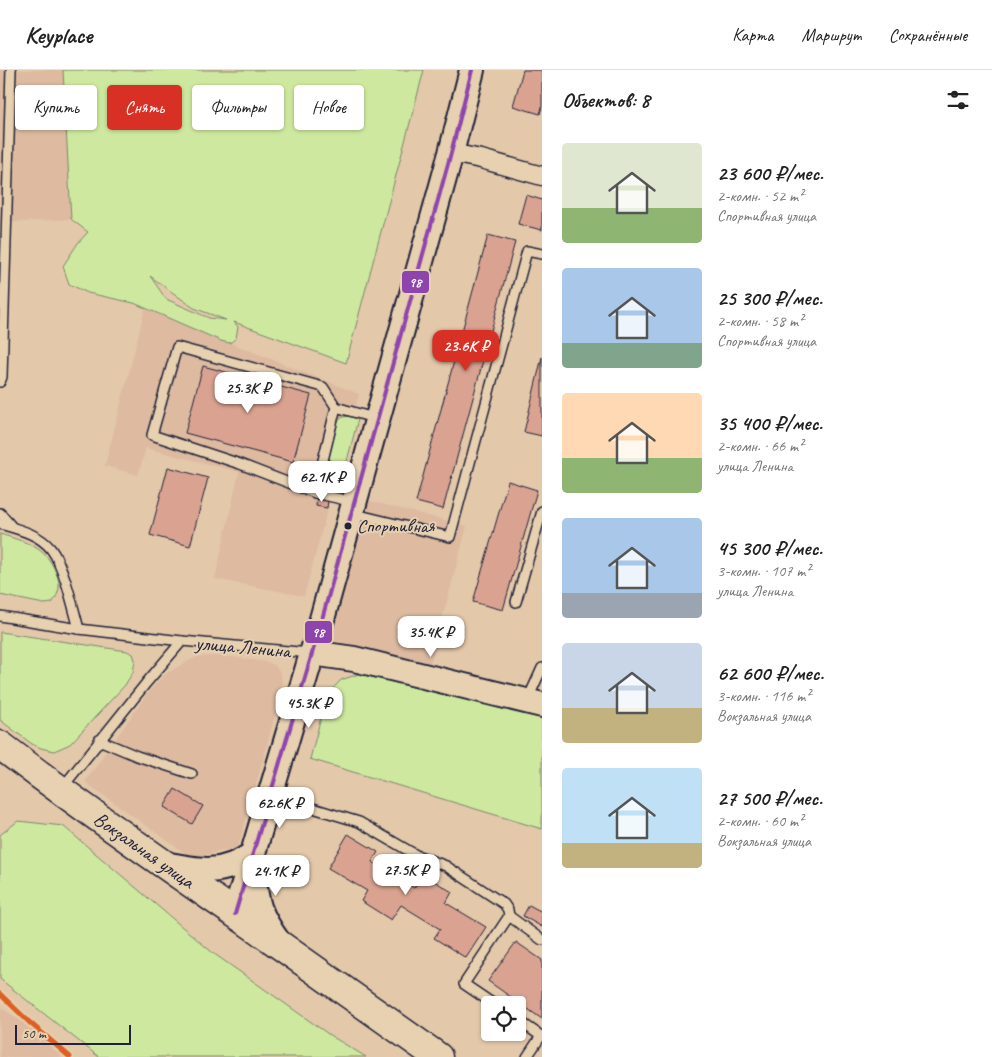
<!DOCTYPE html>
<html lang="ru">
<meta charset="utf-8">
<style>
body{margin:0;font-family:Caveat,sans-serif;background:#f2f2f2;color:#222;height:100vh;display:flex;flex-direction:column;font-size:19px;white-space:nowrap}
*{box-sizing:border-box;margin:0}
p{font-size:16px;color:#767676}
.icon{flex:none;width:28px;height:28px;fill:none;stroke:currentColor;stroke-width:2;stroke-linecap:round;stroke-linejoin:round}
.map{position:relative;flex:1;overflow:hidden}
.details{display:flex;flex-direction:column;background:#fff;width:450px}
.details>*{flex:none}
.top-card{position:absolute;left:15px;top:15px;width:451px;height:45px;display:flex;gap:10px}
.buttons{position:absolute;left:481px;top:926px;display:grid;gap:10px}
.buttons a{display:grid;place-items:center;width:45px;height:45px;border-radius:5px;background:#fff;box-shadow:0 1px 4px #0004;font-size:25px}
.scale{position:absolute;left:15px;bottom:12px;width:116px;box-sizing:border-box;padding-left:5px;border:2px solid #22223b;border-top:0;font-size:14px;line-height:18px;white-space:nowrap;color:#22223b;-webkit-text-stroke:4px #e7d1b0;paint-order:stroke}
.price{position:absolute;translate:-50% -42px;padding:0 11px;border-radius:10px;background:#fff;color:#222;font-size:16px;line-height:32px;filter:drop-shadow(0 1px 2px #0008)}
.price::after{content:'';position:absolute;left:50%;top:30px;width:15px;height:11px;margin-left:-8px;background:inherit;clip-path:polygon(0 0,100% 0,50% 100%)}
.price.on{background:#d93025;color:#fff}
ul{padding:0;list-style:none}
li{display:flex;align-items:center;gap:15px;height:125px;padding:0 20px}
li span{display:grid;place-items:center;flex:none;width:140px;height:100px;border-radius:5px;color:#555}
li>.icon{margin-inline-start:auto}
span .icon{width:60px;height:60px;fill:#fffc;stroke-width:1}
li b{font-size:21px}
h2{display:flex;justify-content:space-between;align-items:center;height:60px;padding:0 20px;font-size:21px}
.tag{padding:0 18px;border-radius:5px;background:#fff;box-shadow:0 1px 4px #0004;font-size:18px;line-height:45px}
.tag.on{background:#d93025;color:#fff}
header{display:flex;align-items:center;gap:30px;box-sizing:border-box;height:70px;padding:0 25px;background:#fff;border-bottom:1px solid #e0e0e0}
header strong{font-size:24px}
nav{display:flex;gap:28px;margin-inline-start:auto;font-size:18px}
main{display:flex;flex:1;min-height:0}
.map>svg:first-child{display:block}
.built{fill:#ddbaa0}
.green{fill:#cee99f;stroke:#78866d;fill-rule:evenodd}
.building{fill:#daa391;stroke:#22223b}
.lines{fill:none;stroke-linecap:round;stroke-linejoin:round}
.lane-casing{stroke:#22223b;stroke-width:12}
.street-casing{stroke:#22223b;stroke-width:21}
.secondary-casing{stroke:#22223b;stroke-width:28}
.highway-casing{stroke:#22223b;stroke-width:31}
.lane{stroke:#e7d1b0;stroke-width:9}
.street{stroke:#e7d1b0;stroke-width:18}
.secondary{stroke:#e7d1b0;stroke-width:24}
.highway{stroke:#e7d1b0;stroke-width:28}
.rail-casing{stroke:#22223b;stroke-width:5.5}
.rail{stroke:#e7d1b0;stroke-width:4;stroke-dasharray:11;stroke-linecap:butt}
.bus-1-casing{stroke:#e7d1b0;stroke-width:8}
.bus-1{stroke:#8e44ad;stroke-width:4}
.rail-1-casing{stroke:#e7d1b0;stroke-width:9}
.rail-1{stroke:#dd5e24;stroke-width:5}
.bus-dot{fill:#22223b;stroke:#e7d1b0;stroke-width:2}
.labels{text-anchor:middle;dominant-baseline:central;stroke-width:4;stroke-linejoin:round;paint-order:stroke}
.bus-label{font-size:19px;fill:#22223b;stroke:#e7d1b0;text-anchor:start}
.street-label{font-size:20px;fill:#22223b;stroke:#e7d1b0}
.line-badge{stroke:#e7d1b0;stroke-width:2}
.badge-label{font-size:14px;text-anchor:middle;font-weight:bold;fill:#fff}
</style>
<header>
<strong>Keyplace</strong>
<nav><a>Карта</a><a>Маршрут</a><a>Сохранённые</a></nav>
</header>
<main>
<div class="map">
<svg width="542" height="987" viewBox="0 0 542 987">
<rect width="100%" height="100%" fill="#e4c8aa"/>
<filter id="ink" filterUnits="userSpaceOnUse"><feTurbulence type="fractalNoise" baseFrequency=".02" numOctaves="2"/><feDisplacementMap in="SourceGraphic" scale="10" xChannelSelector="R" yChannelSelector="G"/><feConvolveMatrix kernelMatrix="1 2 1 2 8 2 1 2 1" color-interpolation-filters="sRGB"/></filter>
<g filter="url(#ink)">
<!-- built -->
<g class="built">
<path d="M0,0h63l8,149 -71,4z"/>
<path d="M145,239l214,85 -55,202 -89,-17 24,-107 -93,-24 -8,27 -33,-9z"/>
<path d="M366,430l101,26 -37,138 -98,-24z"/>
<path d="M211,586l20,1 35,5 9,3 5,8 2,8 -1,8 -13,53 -30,105 -46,11 -107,-76 65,-92 14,-15 24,-14 10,-4z"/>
<path d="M0,937l74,50h-74z"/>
</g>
<!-- green -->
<g class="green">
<path d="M63,0h361l-78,293 -112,-41 4,5 -2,11 -6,5 -9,-2 -87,-38 -46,-10 -19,-9 -6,-18 15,-23 10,-11 -17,-13zM150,206l44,32 32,12 -17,-2 -43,-19z"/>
<path d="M350,346l8,3 -20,76c-8,-2 -14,-2 -16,-11l16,-63 5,-4z"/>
<path d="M0,464c25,8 46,12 56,39 5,12 4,19 -4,30l-8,1 -44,-9z"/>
<path d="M0,562l127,19 6,3 2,6 -2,12 -8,13 -55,59 -16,7 -13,-3 -9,-4 -32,-24z"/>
<path d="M359,604l183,44v111l-232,-70 17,-64 14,-15z"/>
<path d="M18,751l45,5 150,127 118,83 35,21h-267l-99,-78v-144z"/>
</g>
<!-- building -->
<g class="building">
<path d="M523,0h19v37l-2,7 -27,-8z"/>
<path d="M526,125l16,5v30l-24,-6z"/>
<path d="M488,165l27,7 -72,267 -27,-7z"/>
<path d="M542,287v79l-18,-4z"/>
<path d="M203,296l108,29 -18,67 -108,-29z"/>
<path d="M168,397l40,11 -18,68 -40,-11z"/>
<path d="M508,411l29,9 -34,120 -30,-8z"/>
<path d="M317,428l11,2 -1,8 -11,-2z"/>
<path d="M175,719l28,17 -11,18 -28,-17z"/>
<path d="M348,764l30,18 -6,10 42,26 9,-14 29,18 -6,11 40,24 -20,31 -32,-20 6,-9 -39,-24 -10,15 -30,-19 6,-10 -39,-23z"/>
<path d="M529,835l13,7v15l-19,-11z"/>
<path d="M516,872l26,18v59l-54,-38z"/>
</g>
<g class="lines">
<!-- lane casing -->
<g class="lane-casing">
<g id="lane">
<path d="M0,312l2,-5 9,-307"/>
<path d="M336,337l-13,-20 -146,-40 -25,88 88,29 75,29 39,9"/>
<path d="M315,423l21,-86 41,12"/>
<path d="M0,443l12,14"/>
<path d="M351,443l99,24 77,-286 15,3"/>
<path d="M0,454c18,5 39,10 51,25 13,17 22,58 28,80"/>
<path d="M516,532l26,-91"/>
<path d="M0,546l79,13 103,12 128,12"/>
<path d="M527,631l15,-33"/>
<path d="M99,670l38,16 55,18"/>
<path d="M62,718l85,-106 35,-41"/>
<path d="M270,725l89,27 57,33 30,11 58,38 4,6 1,6 -45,68 31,21"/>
<path d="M509,846l33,24"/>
<path d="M518,950l23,16 -14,21"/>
</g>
</g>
<!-- street casing -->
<g class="street-casing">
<path id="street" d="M451,83l30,6 61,17"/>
</g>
<!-- secondary casing -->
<g class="secondary-casing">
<g id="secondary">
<path d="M312,583l42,6 188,46"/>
<path d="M164,794c35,7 58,12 89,-10"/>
<path d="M253,798c2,34 6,47 26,75"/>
<path d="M235,844l84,-284 132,-477 21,-83"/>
</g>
</g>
<!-- highway casing -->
<g class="highway-casing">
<path id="highway" d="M0,675c80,61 163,119 246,176 64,45 128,91 192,136"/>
</g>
<!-- lane -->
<use href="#lane" class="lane"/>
<!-- street -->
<use href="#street" class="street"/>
<!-- secondary -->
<use href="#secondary" class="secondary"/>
<!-- highway -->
<use href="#highway" class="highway"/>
<!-- rail casing -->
<g class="rail-casing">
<path id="rail" d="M0,924l29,28 41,35"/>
</g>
<!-- rail -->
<use href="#rail" class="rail"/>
<!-- bus-1 casing -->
<g class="bus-1-casing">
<path id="bus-1" d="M235,844l84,-284 132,-477 21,-83"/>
</g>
<!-- bus-1 -->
<use href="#bus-1" class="bus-1"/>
<!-- rail-1 casing -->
<g class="rail-1-casing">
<path id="rail-1" d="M0,924l29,28 41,35"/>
</g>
<!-- rail-1 -->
<use href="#rail-1" class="rail-1"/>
</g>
</g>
<!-- markers -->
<circle class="bus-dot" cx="348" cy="456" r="4.5"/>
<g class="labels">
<!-- bus labels -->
<g class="bus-label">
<text x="357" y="456">Спортивная</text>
</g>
<!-- street labels -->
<g class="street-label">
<text transform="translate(243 577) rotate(5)">улица Ленина</text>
<text transform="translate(144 780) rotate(35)">Вокзальная улица</text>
</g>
</g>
<g class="line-badge">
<rect x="401" y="200" width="29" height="24" rx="5" fill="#8e44ad"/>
<rect x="304" y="550" width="29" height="24" rx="5" fill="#8e44ad"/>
</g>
<g class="badge-label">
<text x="415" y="217">98</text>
<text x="318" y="567">98</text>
</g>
</svg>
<div class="buttons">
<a><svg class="icon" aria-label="locate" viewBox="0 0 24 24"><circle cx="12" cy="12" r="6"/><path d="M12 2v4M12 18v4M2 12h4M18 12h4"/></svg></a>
</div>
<div class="scale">50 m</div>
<b class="price on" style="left:466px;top:302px">23.6K ₽</b>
<b class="price" style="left:248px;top:344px">25.3K ₽</b>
<b class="price" style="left:322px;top:433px">62.1K ₽</b>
<b class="price" style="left:431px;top:588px">35.4K ₽</b>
<b class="price" style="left:309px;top:659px">45.3K ₽</b>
<b class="price" style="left:280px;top:759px">62.6K ₽</b>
<b class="price" style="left:406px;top:826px">27.5K ₽</b>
<b class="price" style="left:276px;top:827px">24.1K ₽</b>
<div class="top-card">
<a class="tag">Купить</a>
<a class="tag on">Снять</a>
<a class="tag">Фильтры</a>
<a class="tag">Новое</a>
</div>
</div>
<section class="details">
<h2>Объектов: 8<svg class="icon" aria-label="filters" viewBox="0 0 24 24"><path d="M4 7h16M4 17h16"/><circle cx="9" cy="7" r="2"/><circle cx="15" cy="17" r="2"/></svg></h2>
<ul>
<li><span style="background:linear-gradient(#dfe7d0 65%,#8fb573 0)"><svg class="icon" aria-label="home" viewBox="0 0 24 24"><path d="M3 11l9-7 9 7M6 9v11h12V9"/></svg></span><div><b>23 600 ₽/мес.</b><p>2-комн. · 52 m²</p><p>Спортивная улица</p></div></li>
<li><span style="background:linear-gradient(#a9c7e8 75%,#7fa58c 0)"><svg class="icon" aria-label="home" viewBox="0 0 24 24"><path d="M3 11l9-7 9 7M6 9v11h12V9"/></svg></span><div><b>25 300 ₽/мес.</b><p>2-комн. · 58 m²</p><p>Спортивная улица</p></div></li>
<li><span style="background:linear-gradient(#ffd9b3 65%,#8fb573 0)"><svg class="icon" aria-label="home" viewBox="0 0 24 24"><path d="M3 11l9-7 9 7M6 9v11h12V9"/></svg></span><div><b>35 400 ₽/мес.</b><p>2-комн. · 66 m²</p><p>улица Ленина</p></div></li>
<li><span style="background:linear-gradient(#a9c7e8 75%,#9aa5b1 0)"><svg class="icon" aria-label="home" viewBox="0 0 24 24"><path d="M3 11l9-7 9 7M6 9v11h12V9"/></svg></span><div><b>45 300 ₽/мес.</b><p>3-комн. · 107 m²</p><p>улица Ленина</p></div></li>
<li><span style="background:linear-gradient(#c9d6e8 65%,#c2b280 0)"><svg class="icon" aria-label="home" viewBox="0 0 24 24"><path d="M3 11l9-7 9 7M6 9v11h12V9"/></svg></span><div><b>62 600 ₽/мес.</b><p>3-комн. · 116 m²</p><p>Вокзальная улица</p></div></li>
<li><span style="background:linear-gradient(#bfe0f5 75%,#c2b280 0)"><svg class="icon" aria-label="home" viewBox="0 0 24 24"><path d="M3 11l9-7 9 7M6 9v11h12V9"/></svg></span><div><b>27 500 ₽/мес.</b><p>2-комн. · 60 m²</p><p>Вокзальная улица</p></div></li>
</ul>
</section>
</main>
